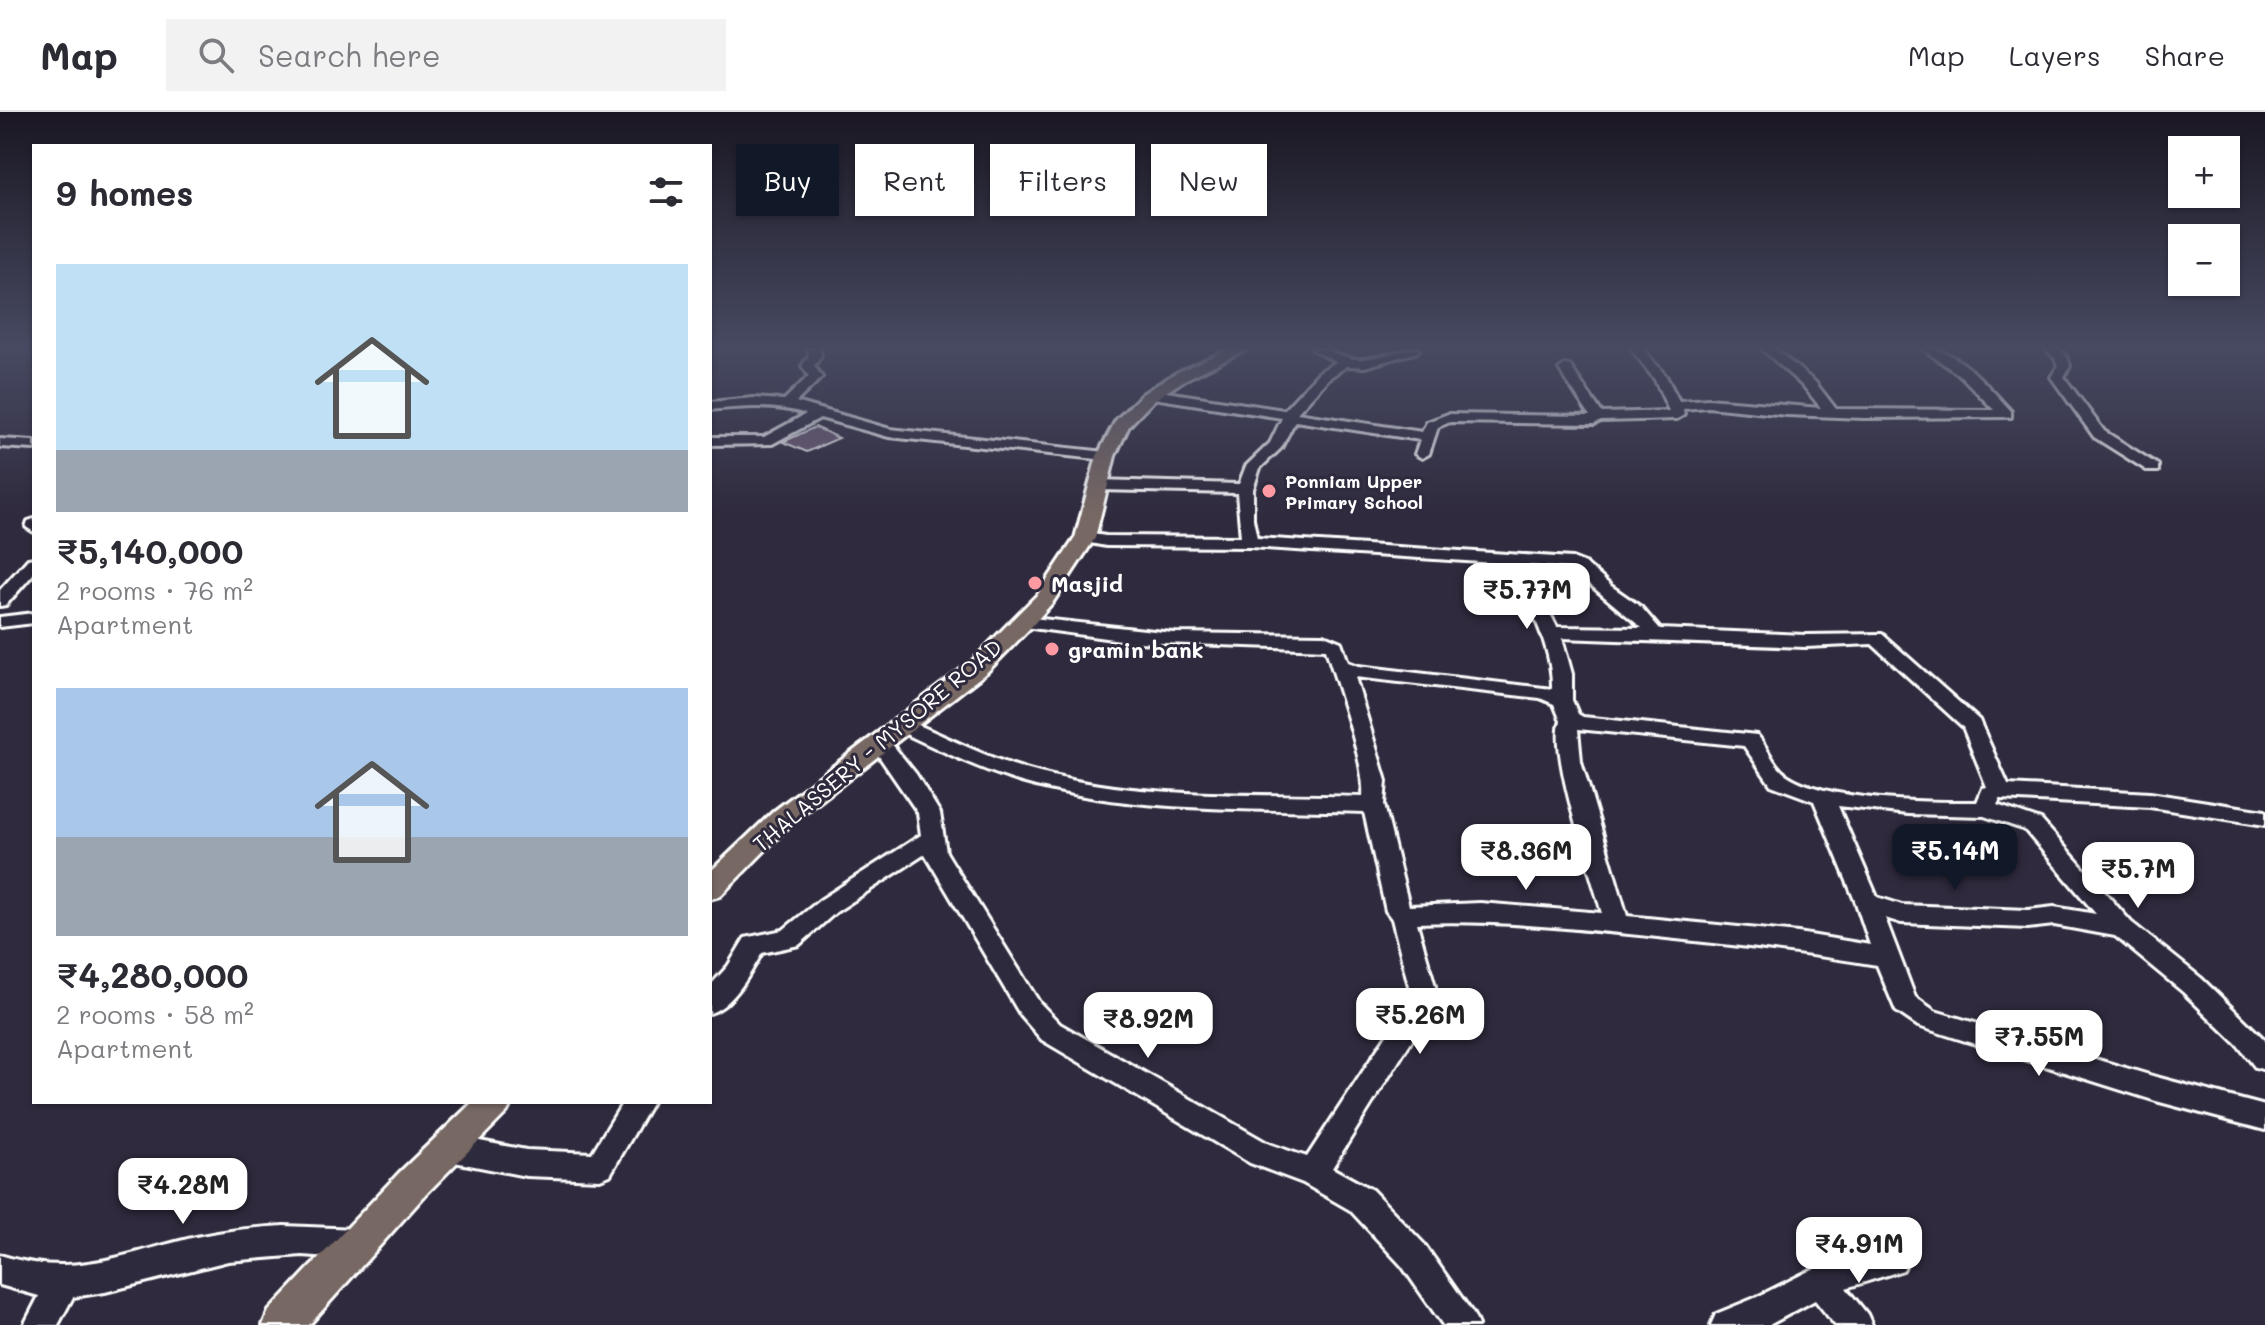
<!DOCTYPE html>
<meta charset="utf-8">
<style>
body{margin:0;font-family:Mali,sans-serif;background:#f2f2f3;color:#2b2b33;height:100vh;display:flex;flex-direction:column;font-size:30px;white-space:nowrap}
*{box-sizing:border-box;margin:0}
p{font-size:26px;color:#7c7c81}
.icon{flex:none;width:44px;height:44px;fill:none;stroke:currentColor;stroke-width:2;stroke-linecap:round;stroke-linejoin:round}
.map{position:relative;flex:1;overflow:hidden}
.sheet{position:absolute;left:32px;top:32px;width:680px;height:960px;display:flex;flex-direction:column;background:#fff;border-radius:0px;box-shadow:0 2px 6px #0004}
.sheet>*{flex:none}
.top-card{position:absolute;left:736px;top:32px;width:760px;height:72px;display:flex;gap:16px}
.controls{position:absolute;left:2168px;top:24px;display:grid;gap:16px}
.controls a{display:grid;place-items:center;width:72px;height:72px;border-radius:0px;background:#fff;box-shadow:0 2px 6px #0004;font-size:40px}
.price{position:absolute;translate:-50% -68px;padding:0 18px;border-radius:16px;background:#fff;color:#222;font-size:26px;line-height:52px;filter:drop-shadow(0 2px 4px #0008)}
.price::after{content:'';position:absolute;left:50%;top:48px;width:24px;height:18px;margin-left:-12px;background:inherit;clip-path:polygon(0 0,100% 0,50% 100%)}
.price.current{background:#111827;color:#fff}
ul{padding:0;list-style:none}
li{display:grid;align-content:center;gap:16px;height:424px;padding:0 24px}
li span{display:grid;place-items:center;height:248px;border-radius:0px;color:#555}
li>.icon{margin-inline-start:auto}
span .icon{width:144px;height:144px;fill:#fffc;stroke-width:1}
li b{font-size:34px}
h2{display:flex;justify-content:space-between;align-items:center;height:96px;padding:0 24px;font-size:34px}
.pill{padding:0 28px;border-radius:0px;background:#fff;box-shadow:0 2px 6px #0004;font-size:28px;line-height:72px}
.pill.current{background:#111827;color:#fff}
header{display:flex;align-items:center;gap:48px;box-sizing:border-box;height:112px;padding:0 40px;background:#fff;border-bottom:2px solid #e1e1e2}
header strong{font-size:38px}
nav{display:flex;gap:44px;margin-inline-start:auto;font-size:28px}
.search{width:560px;height:72px;background:#f2f2f3;display:flex;align-items:center;gap:20px;box-sizing:border-box;padding:0 28px;border-radius:0px;color:#7c7c81;font-size:30px}
.map>svg:first-child{display:block}
.building{fill:#6e5a73;stroke:#fff;stroke-width:2}
.lines{fill:none;stroke-linecap:round;stroke-linejoin:round}
.minor-casing{stroke:#fff;stroke-width:6}
.major-casing{stroke:#fff;stroke-width:6}
.minor{fill:#2f2a3d;fill-rule:evenodd}
.major{fill:#776864;fill-rule:evenodd}
.poi-dot{fill:#ff9aa2;stroke:#2f2a3d;stroke-width:3}
.labels{text-anchor:middle;dominant-baseline:central;stroke-width:6;stroke-linejoin:round;paint-order:stroke}
.far-poi-label{font-size:18px;font-weight:bold;fill:#fff;stroke:#2f2a3d;text-anchor:start}
.poi-label{font-size:22px;font-weight:bold;fill:#fff;stroke:#2f2a3d;text-anchor:start}
.street-label{font-size:22px;fill:#fff;stroke:#2f2a3d}
</style>
<header>
<strong>Map</strong>
<div class="search"><svg class="icon" aria-label="search" viewBox="0 0 24 24"><circle cx="10" cy="10" r="6"/><path d="M15 15l6 6"/></svg>Search here</div>
<nav><a>Map</a><a>Layers</a><a>Share</a></nav>
</header>
<div class="map">
<svg width="2265" height="1213" viewBox="0 0 2265 1213">
<rect width="100%" height="100%" fill="#2f2a3d"/>
<filter id="ink" filterUnits="userSpaceOnUse"><feTurbulence type="fractalNoise" baseFrequency=".0125" numOctaves="2"/><feDisplacementMap in="SourceGraphic" scale="16" xChannelSelector="R" yChannelSelector="G"/><feConvolveMatrix kernelMatrix="1 2 1 2 8 2 1 2 1" color-interpolation-filters="sRGB"/></filter>
<g filter="url(#ink)">
<!-- building -->
<path class="building" d="M815,315l24,11 -32,14 -24,-10z"/>
<g class="lines">
<!-- minor casing -->
<g class="minor-casing">
<g id="minor">
<path d="M808,237h12l1,7 -7,10 8,11 -26,25 94,27 216,23 7,4 -7,4 -217,-23 -69,-19 -48,26 -62,1v-8h54l42,-23c-32,-10 -63,-7 -96,-4v-8l43,-4 31,2 25,-24 -7,-10 7,-10z"/>
<path d="M1312,237c18,-1 31,11 50,10 19,-1 37,-10 57,-10l-2,3 -52,15 -18,-1 -18,12 -32,35 125,19 5,-10 21,-8 142,2 -31,-47 6,-4 5,1 32,47 67,-2 -14,-31 -24,-31h12l23,27 13,25 29,-2 113,9 -16,-20 -43,-39h13l40,33 21,27 158,1 -32,-33 -39,-28c34,-3 66,39 88,62v6l-147,1 -77,-3 -79,-8 -25,2 1,6 -7,4 -76,2 -7,3 -144,-2 -12,5 -9,27 -7,4 -7,-4 5,-14 -125,-19 -14,27 -21,20 -7,21v30l4,19 315,20 13,5 26,23 30,21 19,22 146,6 76,-1 97,86 29,65 142,8 115,18v14l-115,-18 -150,-8 -3,6 44,15 90,102 70,56 64,62v30l-10,-3 -18,-23 -54,-52 -68,-56 -61,-11 -26,3 -127,-5 -16,-5 30,79 20,14 221,66 109,29v24l-109,-29 -238,-75 -22,-15 -19,-46c-76,-13 -153,-21 -229,-29 -78,-8 -153,-16 -231,-13l18,63 -2,20 -101,162 40,22 52,54 49,70 5,11h-35l-41,-59 -52,-56 -47,-27 -53,-20 -208,-123 -21,-24 -96,-162 -89,58 -37,33 -37,8c-12,20 -28,52 -52,60v-27l18,-20 17,-28 38,-8 37,-30 101,-65 -3,-22 -48,-70 10,-6 7,1 29,36 24,39 6,39 11,18 82,132 21,22 209,120 38,13 100,-153 2,-18 -17,-67 -6,-8 -22,-99c-109,-4 -221,1 -328,-26 -49,-12 -95,-36 -141,-57l-3,-4 3,-4h14c43,18 85,41 131,52 104,27 216,20 323,24 3,-33 -27,-114 -37,-148l-191,-7 -118,-16 -3,-4 3,-4 6,-1 150,16 151,2 17,7 7,20 11,4 193,23c1,-45 -25,-83 -40,-125l-262,-17 -144,-1 -27,-5 -2,-3 8,-5 21,3 135,1 -4,-44 -139,-3 -8,-5 8,-5 141,4 7,-18 24,-23 12,-25 -129,-20 -7,-4 7,-4 131,20 35,-38 17,-10zM1529,453l41,3 72,60 -85,-1 -15,-28zM1562,526l244,9 66,-3 91,83 24,60 -4,1 -6,14c-49,0 -149,0 -190,-27 -14,-9 -19,-28 -30,-40l-174,-18 -5,-3 -6,-14v-26zM1355,565l185,21 14,6 7,17c-13,28 31,156 41,192l-122,-10 -71,3 -25,-101 2,-24zM1578,617l166,17 27,39 43,16 42,102 14,42 -72,-12 -171,-17 -46,-155zM1838,694l70,8 76,2 41,14 71,84 -42,-7 -26,3 -126,-5 -25,-8z"/>
<path d="M2045,237c15,-1 21,2 25,17l-6,11 40,54 54,34v6h-10l-54,-34 -43,-60 7,-11 -3,-8z"/>
<path d="M0,327l34,2v8l-34,-2z"/>
<path d="M34,407v13l-8,-5 2,-6z"/>
<path d="M34,446v15l-28,32 -6,1v-16l28,-31z"/>
<path d="M34,501v10l-34,4v-10z"/>
<path d="M623,990h29l-42,73 -10,4 -74,-3 -77,-15 -10,-4 -4,-9 4,-9 10,-4 77,15 66,3z"/>
<path d="M284,1114l73,3 11,5 4,10 -4,10 -11,5 -55,-4 -74,6 -123,31 -32,5 -15,28h-34l15,-29 -39,-11v-30c71,22 112,3 180,-14 34,-9 69,-13 104,-15z"/>
<path d="M1892,1132l11,4 5,11 -5,11 -57,18 21,26 5,11h-37l-20,-25 -46,25h-58l5,-11 39,-16 64,-32z"/>
</g>
</g>
<!-- major casing -->
<g class="major-casing">
<g id="major">
<path d="M1229,237h18l-61,30 -32,21 -25,26 -14,30 -20,82 -42,64 -22,25 -44,45 -195,151 -72,73 -10,3v-27l64,-61 197,-149 44,-45 23,-23 37,-56 22,-82 19,-36 26,-26 34,-21z"/>
<path d="M473,990h39l-5,10 -82,83 -116,130h-46l6,-14 130,-138z"/>
</g>
</g>
<!-- minor -->
<use href="#minor" class="minor"/>
<!-- major -->
<use href="#major" class="major"/>
</g>
</g>
<!-- sky -->
<linearGradient id="sky" x2="0" y2="1"><stop stop-color="#1a1722"/><stop offset="0.58" stop-color="#474a62"/><stop offset="1" stop-color="#474a62" stop-opacity="0"/></linearGradient>
<rect width="2265" height="406" fill="url(#sky)"/>
<!-- markers -->
<g class="poi-dot">
<circle cx="1269" cy="379" r="8"/>
<circle cx="1035" cy="471" r="8"/>
<circle cx="1052" cy="537" r="8"/>
</g>
<g class="labels">
<!-- far-poi labels -->
<g class="far-poi-label">
<text x="1285" y="369">Ponniam Upper<tspan x="1285" dy="21">Primary School</tspan></text>
</g>
<!-- poi labels -->
<g class="poi-label">
<text x="1051" y="471">Masjid</text>
<text x="1068" y="537">gramin bank</text>
</g>
<!-- street labels -->
<g class="street-label">
<text transform="translate(877 633) rotate(-40)">THALASSERY - MYSORE ROAD</text>
</g>
</g>
</svg>
<div class="controls">
<a>+</a>
<a>−</a>
</div>
<b class="price" style="left:1527px;top:519px">₹5.77M</b>
<b class="price" style="left:1526px;top:780px">₹8.36M</b>
<b class="price current" style="left:1955px;top:780px">₹5.14M</b>
<b class="price" style="left:2138px;top:798px">₹5.7M</b>
<b class="price" style="left:1420px;top:944px">₹5.26M</b>
<b class="price" style="left:1148px;top:948px">₹8.92M</b>
<b class="price" style="left:2039px;top:966px">₹7.55M</b>
<b class="price" style="left:183px;top:1114px">₹4.28M</b>
<b class="price" style="left:1859px;top:1173px">₹4.91M</b>
<div class="top-card">
<a class="pill current">Buy</a>
<a class="pill">Rent</a>
<a class="pill">Filters</a>
<a class="pill">New</a>
</div>
<section class="sheet">
<h2>9 homes<svg class="icon" aria-label="filters" viewBox="0 0 24 24"><path d="M4 7h16M4 17h16"/><circle cx="9" cy="7" r="2"/><circle cx="15" cy="17" r="2"/></svg></h2>
<ul>
<li><span style="background:linear-gradient(#bfe0f5 75%,#9aa5b1 0)"><svg class="icon" aria-label="home" viewBox="0 0 24 24"><path d="M3 11l9-7 9 7M6 9v11h12V9"/></svg></span><div><b>₹5,140,000</b><p>2 rooms · 76 m²</p><p>Apartment</p></div></li>
<li><span style="background:linear-gradient(#a9c7e8 60%,#9aa5b1 0)"><svg class="icon" aria-label="home" viewBox="0 0 24 24"><path d="M3 11l9-7 9 7M6 9v11h12V9"/></svg></span><div><b>₹4,280,000</b><p>2 rooms · 58 m²</p><p>Apartment</p></div></li>
</ul>
</section>
</div>
